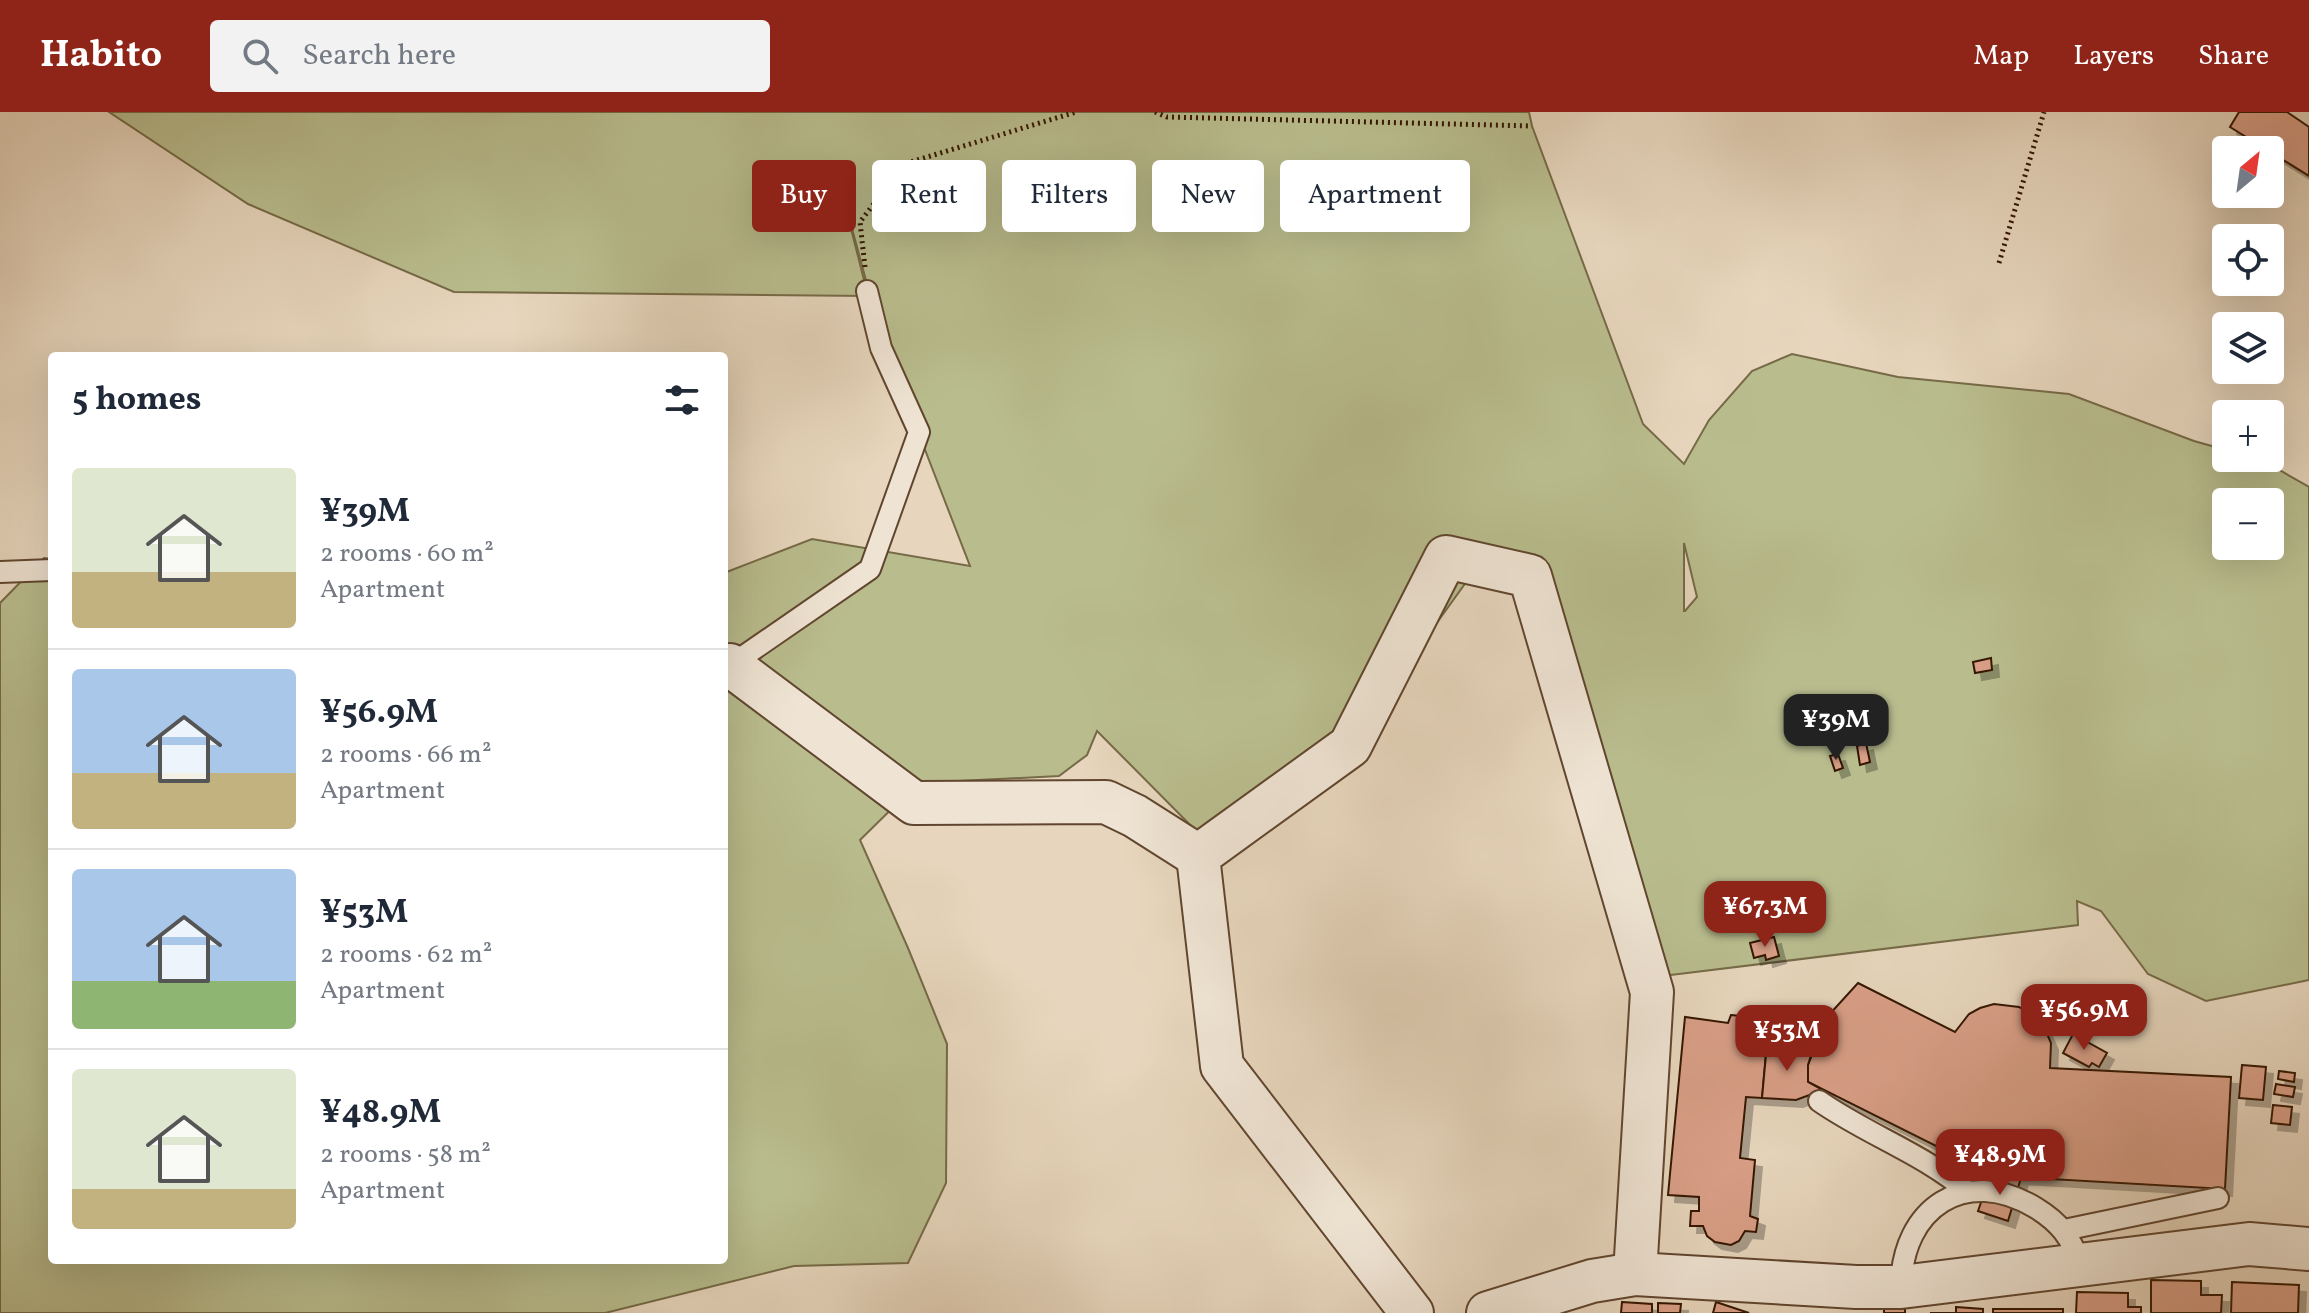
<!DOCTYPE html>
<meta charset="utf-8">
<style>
body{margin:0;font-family:Vollkorn,serif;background:#f2f2f3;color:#1f2937;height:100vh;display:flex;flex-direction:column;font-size:30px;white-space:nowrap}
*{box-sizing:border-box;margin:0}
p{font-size:26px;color:#747a83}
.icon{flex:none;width:44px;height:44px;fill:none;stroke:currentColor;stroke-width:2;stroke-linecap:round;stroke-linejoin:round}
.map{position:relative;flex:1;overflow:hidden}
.details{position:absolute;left:48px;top:240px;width:680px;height:912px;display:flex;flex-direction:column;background:#fff;border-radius:8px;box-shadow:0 8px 32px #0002}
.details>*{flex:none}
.banner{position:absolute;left:752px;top:48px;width:760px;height:72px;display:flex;gap:16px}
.needle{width:52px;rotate:29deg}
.buttons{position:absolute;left:2212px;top:24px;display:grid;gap:16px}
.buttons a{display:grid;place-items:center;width:72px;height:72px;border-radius:8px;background:#fff;box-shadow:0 8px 32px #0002;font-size:40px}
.price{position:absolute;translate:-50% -68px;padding:0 18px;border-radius:16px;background:#8f2418;color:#fff;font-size:26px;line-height:52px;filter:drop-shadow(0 2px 4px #0008)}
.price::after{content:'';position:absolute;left:50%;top:48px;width:24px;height:18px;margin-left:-12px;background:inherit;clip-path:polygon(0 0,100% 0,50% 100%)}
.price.selected{background:#222;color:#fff}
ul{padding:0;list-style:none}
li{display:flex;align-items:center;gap:24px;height:200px;padding:0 24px}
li+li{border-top:2px solid #e0e1e3}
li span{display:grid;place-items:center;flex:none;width:224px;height:160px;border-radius:8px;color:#555}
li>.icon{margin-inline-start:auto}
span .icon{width:96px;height:96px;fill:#fffc;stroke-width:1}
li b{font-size:34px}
h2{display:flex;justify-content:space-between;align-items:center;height:96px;padding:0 24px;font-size:34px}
.chip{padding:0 28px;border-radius:8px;background:#fff;box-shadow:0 8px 32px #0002;font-size:28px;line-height:72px}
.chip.selected{background:#8f2418;color:#fff}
header{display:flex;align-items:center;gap:48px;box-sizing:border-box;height:112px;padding:0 40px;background:#8f2418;color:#fff}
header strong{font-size:38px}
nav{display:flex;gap:44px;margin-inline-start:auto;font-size:28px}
.search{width:560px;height:72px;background:#f2f2f3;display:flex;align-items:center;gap:20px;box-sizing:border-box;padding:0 28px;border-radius:8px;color:#747a83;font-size:30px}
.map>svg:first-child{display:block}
.green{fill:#b9bd8e;stroke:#766a47;stroke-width:2;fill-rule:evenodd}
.building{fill:#d99f87;stroke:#341600;stroke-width:2;filter:url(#shadow)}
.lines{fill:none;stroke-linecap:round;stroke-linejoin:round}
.lane-casing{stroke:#61462f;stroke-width:24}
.street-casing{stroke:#61462f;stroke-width:46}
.path{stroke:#341600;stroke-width:5;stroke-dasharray:2 4;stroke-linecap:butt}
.lane{stroke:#efe4d4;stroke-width:20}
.street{stroke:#efe4d4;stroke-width:42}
</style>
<header>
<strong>Habito</strong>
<div class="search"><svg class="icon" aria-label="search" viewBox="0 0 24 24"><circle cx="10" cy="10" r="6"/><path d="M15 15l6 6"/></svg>Search here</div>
<nav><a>Map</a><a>Layers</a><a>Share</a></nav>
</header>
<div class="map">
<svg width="2309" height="1201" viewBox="0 0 2309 1201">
<defs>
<filter id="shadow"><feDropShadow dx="7" dy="7" stdDeviation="0" flood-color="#0004"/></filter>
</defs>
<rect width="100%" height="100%" fill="#e7d6bd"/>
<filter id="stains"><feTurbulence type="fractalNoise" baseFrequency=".0025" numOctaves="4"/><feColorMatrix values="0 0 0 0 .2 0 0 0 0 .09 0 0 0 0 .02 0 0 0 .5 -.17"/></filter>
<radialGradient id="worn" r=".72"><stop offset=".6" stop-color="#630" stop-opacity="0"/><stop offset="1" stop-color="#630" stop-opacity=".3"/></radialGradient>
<!-- green -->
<path class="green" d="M109,0h1420l3,14 111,298 41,40 25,-44 43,-49 40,-17 106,23 171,17 125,47 32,9v8l36,2 47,27v493l-103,21 -58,-27 -47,-63 -24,-10 1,24 -415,51 -139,-417 -44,4 -78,108 -178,188 -127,-128 -10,24 -28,21 -141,7 -58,57 48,108 39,96 -1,139 -38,80 -114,3 -189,47h-605v-710l44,-45 8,1v701h672v-687l88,-34 158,27 -89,-230 -44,-163 31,123 -414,-4 -206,-88zM2226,390h44v44h-44zM1684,431l13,54 -12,14h-1z"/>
<!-- building -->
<g class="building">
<path d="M2239,0h48l22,15v49l-79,-49z"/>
<path d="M1991,546l1,12 -17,3 -2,-11z"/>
<path d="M1866,631l4,19 -10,3 -3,-19z"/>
<path d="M1838,642l5,14 -8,3 -5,-15z"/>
<path d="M1774,825l5,19 -13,4 -1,-5 -11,3 -4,-15z"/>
<path d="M1858,871l97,49 14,-18 11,-6 14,-4 25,3 12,7 14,15 6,14 -1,25 181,9 -6,112 -229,-13 -188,-94v-17l19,-48z"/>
<path d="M1731,903l38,4 -7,79 -16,-1 -6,61 15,2 -5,56 8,3 -2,13 -11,-1 -6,10 -8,4 -16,-3 -8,-6 -4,-10h-13l1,-15h8v-14l-31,-2 17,-178 43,6z"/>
<path d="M2073,922l34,19 -8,14 -7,-4 -3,4 -26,-14z"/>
<path d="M1767,932l46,5 -5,16v17l15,8 -27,10 -34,-2z"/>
<path d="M2242,953l24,2 -3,33 -24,-2z"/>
<path d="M2279,959l16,2 -1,9 -16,-3z"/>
<path d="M2276,972l19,3 -2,10 -19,-3z"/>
<path d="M2273,993l19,2 -2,18 -19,-2z"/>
<path d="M1991,1062l5,2 25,2 -13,43 -30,-10z"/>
<path d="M2151,1168l50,1v14h21l-1,18h-70z"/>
<path d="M2232,1170l67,3 -1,28h-67z"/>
<path d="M2077,1180l51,1v14h13v6h-65z"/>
<path d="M1622,1190l30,2v9h-31z"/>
<path d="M1716,1190l33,11h-36z"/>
<path d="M1658,1191l23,1 -1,9h-22z"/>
<path d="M1956,1195l27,2v4h-53h26z"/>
<rect x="1884" y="1196" width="21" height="5"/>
<rect x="1993" y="1197" width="70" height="4"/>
</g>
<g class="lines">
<!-- lane casing -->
<g class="lane-casing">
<g id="lane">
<path d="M0,460l52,-2"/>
<path d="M728,555l142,-98 49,-137 -38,-84 -14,-57"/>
<path d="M1819,989c47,33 105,53 149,91"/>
<path d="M2064,1118l154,-32"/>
<path d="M1901,1175c1,-79 64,-122 135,-79 23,14 36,30 44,57"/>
</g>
</g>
<!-- street casing -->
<g class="street-casing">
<g id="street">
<path d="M730,553l184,138 192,-1 29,14 63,40"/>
<path d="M1412,1201l-190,-247 -24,-210 152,-110 96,-189 84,19 122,416 -17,282"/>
<path d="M1488,1201l104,-32 43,-7 221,13h45l348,-43 60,5"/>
</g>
</g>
<!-- path -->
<g class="path">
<path d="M1155,0l12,5 365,9"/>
<path d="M1999,151l45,-151"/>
<path d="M865,155l-5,-45 44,-58 172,-52"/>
</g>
<!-- lane -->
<use href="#lane" class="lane"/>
<!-- street -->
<use href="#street" class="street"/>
</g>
<rect width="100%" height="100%" filter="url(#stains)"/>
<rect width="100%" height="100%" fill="url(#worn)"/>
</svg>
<div class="buttons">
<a><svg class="needle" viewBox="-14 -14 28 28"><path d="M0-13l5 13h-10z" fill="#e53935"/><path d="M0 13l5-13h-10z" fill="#747a83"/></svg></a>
<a><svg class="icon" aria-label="locate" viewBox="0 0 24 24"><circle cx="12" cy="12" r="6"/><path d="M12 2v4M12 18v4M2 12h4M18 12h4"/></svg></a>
<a><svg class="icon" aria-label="layers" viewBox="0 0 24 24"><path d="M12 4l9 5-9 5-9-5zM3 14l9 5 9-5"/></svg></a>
<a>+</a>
<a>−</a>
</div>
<b class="price selected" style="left:1836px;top:650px">¥39M</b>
<b class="price" style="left:1765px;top:837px">¥67.3M</b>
<b class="price" style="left:2084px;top:940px">¥56.9M</b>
<b class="price" style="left:1787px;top:961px">¥53M</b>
<b class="price" style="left:2000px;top:1085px">¥48.9M</b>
<div class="banner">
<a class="chip selected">Buy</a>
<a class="chip">Rent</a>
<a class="chip">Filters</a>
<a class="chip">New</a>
<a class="chip">Apartment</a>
</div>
<section class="details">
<h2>5 homes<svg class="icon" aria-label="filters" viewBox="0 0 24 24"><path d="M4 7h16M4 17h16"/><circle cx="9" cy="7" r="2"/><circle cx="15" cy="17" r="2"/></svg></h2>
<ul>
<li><span style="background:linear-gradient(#dfe7d0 65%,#c2b280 0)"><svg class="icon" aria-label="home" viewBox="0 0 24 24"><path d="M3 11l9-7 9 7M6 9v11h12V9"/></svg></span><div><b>¥39M</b><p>2 rooms · 60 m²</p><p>Apartment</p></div></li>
<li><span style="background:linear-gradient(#a9c7e8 65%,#c2b280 0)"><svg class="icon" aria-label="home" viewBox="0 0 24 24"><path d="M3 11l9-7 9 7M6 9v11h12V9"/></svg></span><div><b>¥56.9M</b><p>2 rooms · 66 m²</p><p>Apartment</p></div></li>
<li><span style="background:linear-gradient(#a9c7e8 70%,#8fb573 0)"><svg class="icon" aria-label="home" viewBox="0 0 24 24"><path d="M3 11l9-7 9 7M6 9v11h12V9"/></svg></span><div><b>¥53M</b><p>2 rooms · 62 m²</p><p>Apartment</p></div></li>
<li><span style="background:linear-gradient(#dfe7d0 75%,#c2b280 0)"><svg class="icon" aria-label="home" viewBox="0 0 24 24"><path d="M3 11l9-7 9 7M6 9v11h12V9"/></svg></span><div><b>¥48.9M</b><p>2 rooms · 58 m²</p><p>Apartment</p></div></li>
</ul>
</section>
</div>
